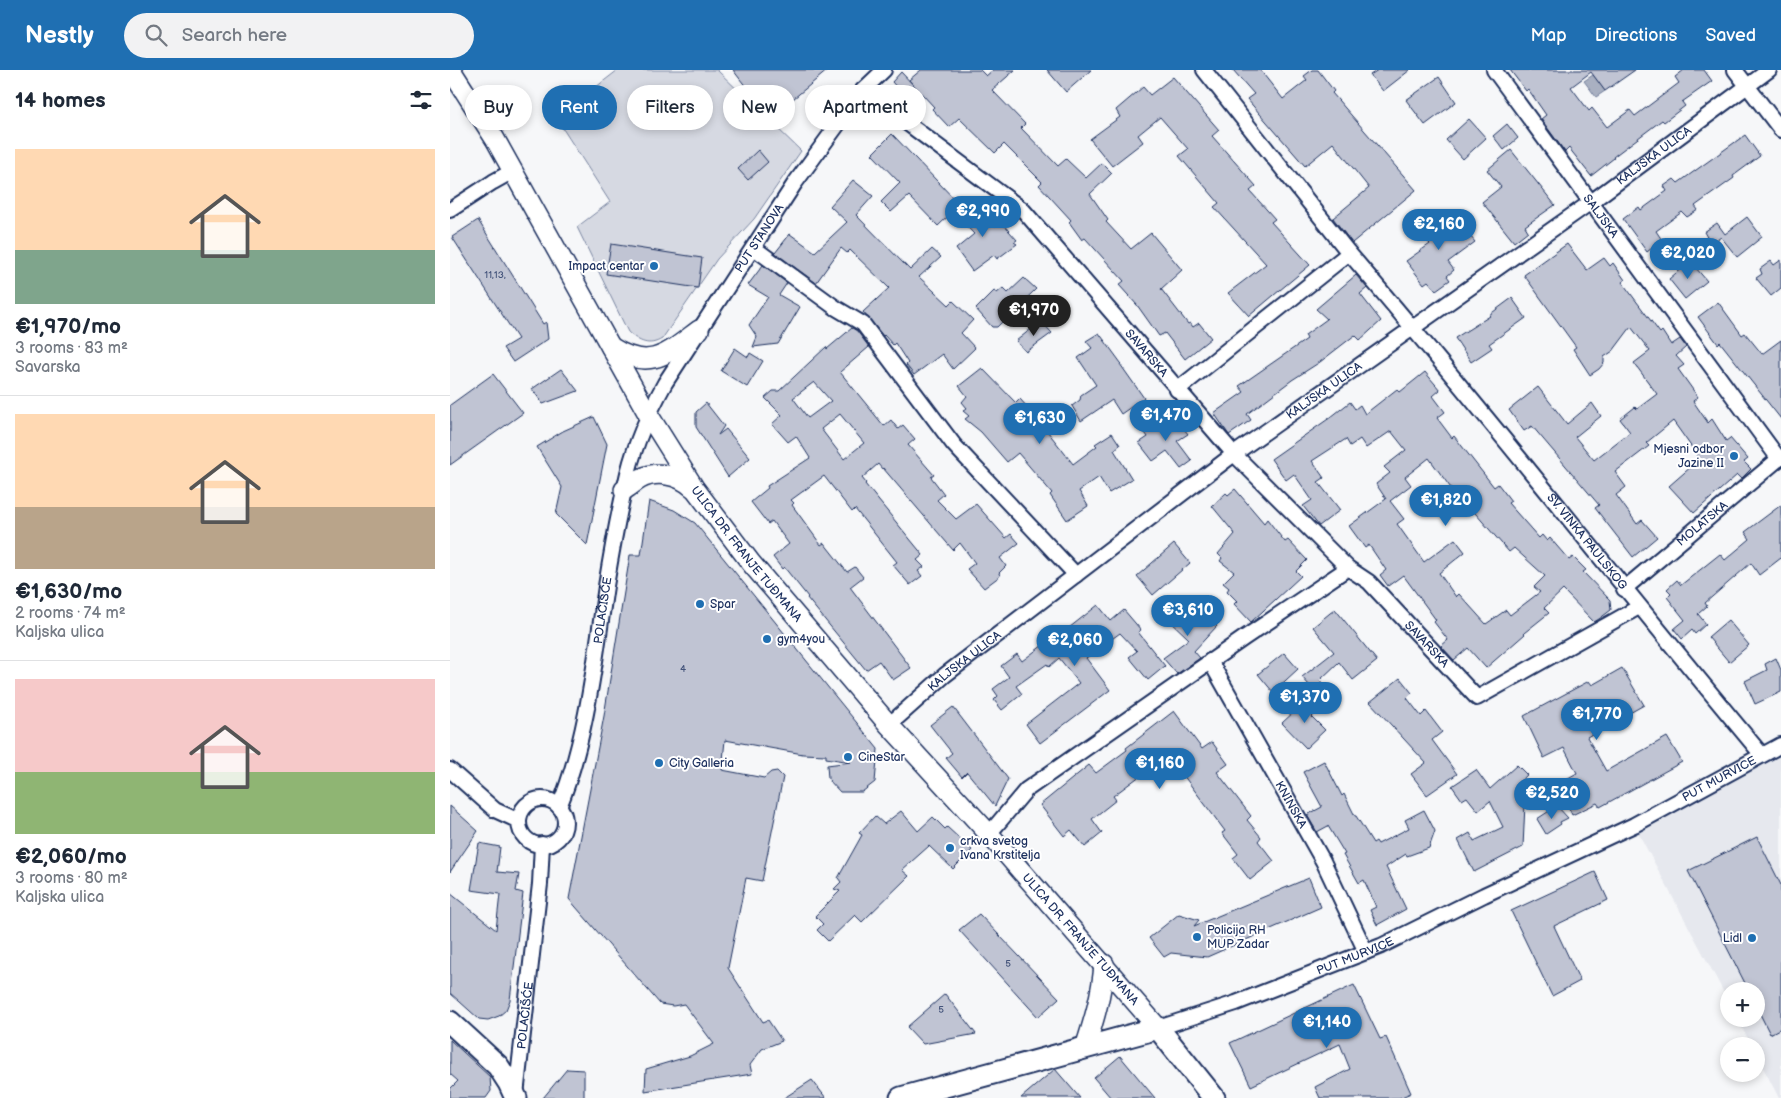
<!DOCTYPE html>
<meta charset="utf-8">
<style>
body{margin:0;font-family:"Balsamiq Sans",sans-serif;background:#f2f2f3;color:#1f2937;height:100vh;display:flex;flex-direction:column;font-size:19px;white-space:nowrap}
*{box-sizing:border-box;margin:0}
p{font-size:16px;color:#747a83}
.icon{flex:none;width:28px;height:28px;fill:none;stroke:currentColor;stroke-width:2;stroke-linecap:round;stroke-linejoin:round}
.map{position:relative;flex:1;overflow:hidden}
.drawer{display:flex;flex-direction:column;background:#fff;width:450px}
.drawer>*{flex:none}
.guide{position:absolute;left:15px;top:15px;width:475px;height:45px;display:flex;gap:10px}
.buttons{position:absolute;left:1270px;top:912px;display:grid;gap:10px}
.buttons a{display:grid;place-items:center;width:45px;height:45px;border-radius:50%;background:#fff;box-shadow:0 2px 8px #0003;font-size:25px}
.price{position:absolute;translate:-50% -42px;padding:0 11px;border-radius:18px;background:#1f6fb2;color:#fff;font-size:16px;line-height:32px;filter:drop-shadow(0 1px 2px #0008)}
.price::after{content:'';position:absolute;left:50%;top:30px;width:15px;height:11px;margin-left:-8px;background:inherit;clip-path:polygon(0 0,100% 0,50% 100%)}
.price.active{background:#222;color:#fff}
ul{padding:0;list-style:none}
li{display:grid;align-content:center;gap:10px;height:265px;padding:0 15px}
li+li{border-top:1px solid #e0e1e3}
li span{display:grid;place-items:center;height:155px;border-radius:0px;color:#555}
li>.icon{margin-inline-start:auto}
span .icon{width:90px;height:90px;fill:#fffc;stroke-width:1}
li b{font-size:21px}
h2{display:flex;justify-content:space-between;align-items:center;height:60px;padding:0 15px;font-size:21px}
.pill{padding:0 18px;border-radius:22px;background:#fff;box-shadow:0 2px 8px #0003;font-size:18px;line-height:45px}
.pill.active{background:#1f6fb2;color:#fff}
header{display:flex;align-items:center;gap:30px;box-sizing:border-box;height:70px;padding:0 25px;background:#1f6fb2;color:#fff}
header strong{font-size:24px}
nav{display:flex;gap:28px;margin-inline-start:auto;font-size:18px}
.search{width:350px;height:45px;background:#f2f2f3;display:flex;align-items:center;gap:12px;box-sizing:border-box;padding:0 18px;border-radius:28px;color:#747a83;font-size:19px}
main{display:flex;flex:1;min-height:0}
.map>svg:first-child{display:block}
.built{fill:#e6e8ee}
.green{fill:#d6d9e2;stroke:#7884a0}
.water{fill:#a9b0c1;stroke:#707c99}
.building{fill:#c0c4d3;stroke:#1b2f5e;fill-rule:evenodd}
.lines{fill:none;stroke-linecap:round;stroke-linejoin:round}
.minor-casing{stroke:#1b2f5e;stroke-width:18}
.secondary-casing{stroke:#1b2f5e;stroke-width:22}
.primary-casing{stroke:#1b2f5e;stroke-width:25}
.minor{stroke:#fff;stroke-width:14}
.secondary{stroke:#fff;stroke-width:19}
.primary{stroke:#fff;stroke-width:21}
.poi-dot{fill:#1f6fb2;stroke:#fff;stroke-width:2}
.labels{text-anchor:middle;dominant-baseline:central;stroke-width:4;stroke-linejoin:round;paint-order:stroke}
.number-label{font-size:10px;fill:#44547b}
.street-label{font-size:12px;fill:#1b2f5e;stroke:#fff}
.poi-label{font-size:12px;fill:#1b2f5e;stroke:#fff;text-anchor:start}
</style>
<header>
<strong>Nestly</strong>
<div class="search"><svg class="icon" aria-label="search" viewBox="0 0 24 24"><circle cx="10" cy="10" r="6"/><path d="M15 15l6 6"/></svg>Search here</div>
<nav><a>Map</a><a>Directions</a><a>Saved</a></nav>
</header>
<main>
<section class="drawer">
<h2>14 homes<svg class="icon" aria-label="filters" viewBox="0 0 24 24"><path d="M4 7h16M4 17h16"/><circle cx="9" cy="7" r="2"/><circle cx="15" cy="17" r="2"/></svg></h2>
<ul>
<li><span style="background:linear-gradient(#ffd9b3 65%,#7fa58c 0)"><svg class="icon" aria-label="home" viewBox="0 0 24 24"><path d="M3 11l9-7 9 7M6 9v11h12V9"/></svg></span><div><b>€1,970/mo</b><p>3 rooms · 83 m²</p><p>Savarska</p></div></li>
<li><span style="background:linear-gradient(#ffd9b3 60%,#b9a48a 0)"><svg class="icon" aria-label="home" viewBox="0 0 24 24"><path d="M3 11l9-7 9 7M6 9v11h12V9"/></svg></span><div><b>€1,630/mo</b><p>2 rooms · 74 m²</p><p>Kaljska ulica</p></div></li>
<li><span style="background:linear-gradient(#f6c9c9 60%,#8fb573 0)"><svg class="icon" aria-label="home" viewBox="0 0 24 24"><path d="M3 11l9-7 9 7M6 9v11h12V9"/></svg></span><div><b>€2,060/mo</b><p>3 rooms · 80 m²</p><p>Kaljska ulica</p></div></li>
</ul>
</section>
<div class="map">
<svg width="1331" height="1028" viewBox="0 0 1331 1028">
<rect width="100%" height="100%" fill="#f6f7f9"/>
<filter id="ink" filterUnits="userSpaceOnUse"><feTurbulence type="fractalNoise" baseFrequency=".02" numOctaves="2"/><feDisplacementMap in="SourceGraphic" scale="10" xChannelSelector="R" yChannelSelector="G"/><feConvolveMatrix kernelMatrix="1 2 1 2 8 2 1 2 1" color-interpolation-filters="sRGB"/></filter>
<g filter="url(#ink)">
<!-- built -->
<path class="built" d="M1331,675v351l-2,2 -23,-44v-8h-4l-15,-27h19v-28h-27v11l-95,-177z"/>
<!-- green -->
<path class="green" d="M168,0h99l84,81 -47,68 -37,40 -55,80c-13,8 -23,3 -34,-7l-51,-105 33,-25 -54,-84z"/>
<!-- water -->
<path class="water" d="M1143,5l12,16 -9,6 -12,-16z"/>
<!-- building -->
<g class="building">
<path d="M283,0h95l-58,48z"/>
<path d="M471,0h59l6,6 7,-6h22l-23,20 33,34 -4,4 37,38 8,-7 20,19 16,-15 10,10 -22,21 18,26 -2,2 25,27 20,-16 31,37 -21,19 27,35 2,-1 3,4 6,-4 12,15 -26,21 -20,-26 -6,3 -22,-31 -18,-20 5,-4 -39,-43 -3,2 -13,-18 2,-2 -32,-35 3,-3 -38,-38 -9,9 -36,-35 -10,9 -17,-18 2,-2 -25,-27z"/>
<path d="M597,0h44l-25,22z"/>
<path d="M783,0h27l23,29 24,-19 -3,-4 8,-6h6l16,21 -2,2 84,97 -64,53 -19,-25 36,-30 -36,-45 -28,23 -58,-67 7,-5z"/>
<path d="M928,0h32l-27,21 -13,-16z"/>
<path d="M1060,0h125l-30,21 -14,-19 -20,15 18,24 3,-3 15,19 23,-17 5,6 44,-33 -4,-6 9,-7h20l8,11 -30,21 3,4 -21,16 -2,-2 -49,37 1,1 -23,18 -22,-28 -4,4 -24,-33 5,-4 -18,-26 -2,2z"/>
<path d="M451,2l16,17 -11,9 -14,-16z"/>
<path d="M723,7l46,53 -7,6 44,50 -6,5 25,28 -4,3 39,43 -61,51 -21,-23 38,-29 -52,-57 5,-4 -40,-47 9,-7 -28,-32 -22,18 5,7 -31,24 -22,-27 30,-22 -4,-7 27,-23 7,8z"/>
<path d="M989,7l17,25 -31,23 -19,-25z"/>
<path d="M1019,49l17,19 -23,21 -17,-19z"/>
<path d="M1057,54l11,14 -14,12 -11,-14z"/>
<path d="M442,64l68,71 -22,21 -29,-30 -18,16 -10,-10 19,-19 -28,-29z"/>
<path d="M1295,65l15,21 -27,20 1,2 -39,28 3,4 -11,7 -5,-5 -26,19 6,9 -15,12 -24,-33 16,-12 2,3 26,-19 -3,-5 10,-7 4,4z"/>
<path d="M308,80l10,12 -20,18 -10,-11z"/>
<path d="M1061,80l44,55 -30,21 3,5 -14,11 -32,-40 19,-15 -14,-17z"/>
<path d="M403,110l20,16 -17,19 54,55 22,-21 9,8 -22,20 30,28 4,-4 20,19 -12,13 14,15 -22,21 -11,-15 -28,21 -8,-10 2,-2 -13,-20 -2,2 -9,-10 -1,1 -20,-24 26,-24 -39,-38 -3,3 -6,-5 -25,35 -41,-30 15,-19 25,18 32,-30 -17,-16z"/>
<path d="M519,131l26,25 6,-4 16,18 -3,2 3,2 -20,15 -3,-4 -22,16 -16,-22 18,-15 -19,-20z"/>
<path d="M985,145h5l13,16 8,-6 14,17 -27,20 6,8 -7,6 3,4 -14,10 -8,-9 -4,3 -18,-23 24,-17 -13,-15z"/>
<path d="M1297,147l15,20 -25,20 -16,-20 -10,7 -7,-12 13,-9 8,11z"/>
<path d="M28,150l65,104 3,-2 2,17 -35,23 -10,-14 15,-9 -66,-102z"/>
<path d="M161,174l91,14 -4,30 -92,-14z"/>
<path d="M1117,174l20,26 17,-12 6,8 3,-3 12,17 -3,2 38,51 2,-2 9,14 9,-6 6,8 -10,9 8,9 -6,4 20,28 -5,4 15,22 4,-4 14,22 4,-3 18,21 -4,3 7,7 -10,10 -4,-4 -43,38 -25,-27 31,-27 -27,-38 -27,22 3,3 -34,26 11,15 -10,8 21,29 5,-4 15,17 -24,20 -38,-49 4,-3 -67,-79 -8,5 -15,-21 29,-23 29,37 25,-21 9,13 -26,21 19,23 36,-28 -10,-13 15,-12 2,2 20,-15 -23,-31 16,-12 -19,-24 -18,24 -9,6v6l-5,6 -9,6 -17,-26 3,-2 -52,-72z"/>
<path d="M1331,190v28l-10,8 -15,-18 6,-4 -2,-5 11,-8 3,4z"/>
<path d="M1240,191l17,20 -22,18 -16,-20z"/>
<path d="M313,195l24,18 -8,12 21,12 -22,37 -25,3 4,-10 -8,-12 19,-28 -20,-12z"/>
<path d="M906,205l11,13 -7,6 21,27 -21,19 -5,-5 -35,27 -28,18 -45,34 4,6 -22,15 -15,-22 30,-21 -5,-6 68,-47 -2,-4 22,-16 -11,-10z"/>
<path d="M574,208l12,11 -39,38h-5l-16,-18 18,-18 3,2 6,-5 5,5z"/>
<path d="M1062,228l14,20 -37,26 3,4 -21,14 -16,-24 35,-22 -1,-1z"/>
<path d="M1268,232l24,33 3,-2 17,21 19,-14v79l-61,-77 -2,2 -20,-27z"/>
<path d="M591,251l11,12 -26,19 -10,-11z"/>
<path d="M402,258l5,3 12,16 -29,25 44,54 7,-6 7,9 5,-4 12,14 -7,6 26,30 -3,2 13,17 -7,6 19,19 20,-15 30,34 5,-4 8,9 -19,15 6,8 -7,7 1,3 -16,12 -17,-19 8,-6 -15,-20 -7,7 -70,-82 -1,1 -4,-5 -16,14 4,5 -1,1 58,71 -6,5 7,7 -6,4 4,5 -12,9 -17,-20 4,-3 -42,-53 -3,3 -28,-36 -33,24 3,3 -2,2 29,40 3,-2 23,29 8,-5 8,10 -13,10 61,81 -18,12 -14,-19 -13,9 -59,-72 1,-1 -24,-30 -2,2 -9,-12 16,-13 -17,-23 -4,3 -17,-22 17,-14 -1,-2 43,-28 -14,-22 -8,6 -16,-18 10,-9 -17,-17 8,-7h6l47,-44 1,2zM364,312l17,19 -23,17 -15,-20zM390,344l24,29 -20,16 -23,-30z"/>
<path d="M649,263l22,30 -1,1 24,34 -23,16 -9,-14 -31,21 -9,-15 8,-6 1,-5 15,-10 -18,-27 14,-10 -6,-7z"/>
<path d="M285,278l13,9 2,-4 13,8 -16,26 -26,-16z"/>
<path d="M532,298l34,35 4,-4 17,19 36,46 24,-18 -2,-2 17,-11 8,12 -6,5 18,29 -23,14 -10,-16 -20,14 9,15 -21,14 -17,-25 2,-2 -34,-40 -11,9 -26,-30 -16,-13 4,-3 -6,-5 4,-3 -5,-6 5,-6 -8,-10z"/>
<path d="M111,299l17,22 -35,13 -11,-15z"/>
<path d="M975,302l15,18 -7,6 12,16 -8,6 15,20 2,-2 40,51 4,-3 13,17 -3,2 31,35 3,-3 5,6 3,-3 19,22 4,-3 13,13 -3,2 27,28 1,10 -12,9 -5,3 -31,-32 -19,18 5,5 -25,20 1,1 -39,34 -18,-20 -14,12 -13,-14 7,-6 -14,-18 2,-2 -33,-45 -15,11 -8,-11 6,-5 -17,-25 -4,3 -16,-22 37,-27 -10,-15 14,-11 -6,-6 22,-17 -15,-19 -25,17 -6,-9 -10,7 -4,-7 -34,22 12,17 -6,4 22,28 -21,16 -16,-20 9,-6 -18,-26 -8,6 -15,-21 60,-42 19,-15 5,7 5,-4 5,9 32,-25 3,3zM979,388l24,33 2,-1 54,62 5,-4 31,28 -11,11 6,5 -30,23 -4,-5 -20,14 -27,-30 -3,3 -17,-24 26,-21 -10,-13 -31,23 -27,-38 7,-5 -14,-18 21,-16 -6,-8z"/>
<path d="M43,304l30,39 -73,52v-60z"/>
<path d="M256,333l18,23 -6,9 8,-6 24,29 -22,19 -32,-50v-15z"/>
<path d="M144,347l13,27 -20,101 -31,-31 6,-27 -25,-40 26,-16z"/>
<path d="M710,349l7,10 11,-8 10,13 -11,7 15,20 -11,8 -14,-18 -14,10 -14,-18 9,-6 -5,-7z"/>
<path d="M785,419l29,34 3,-4 18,23 3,-2 19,20 -11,11 5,5 -50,46 -17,-18 3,-3 -10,-10 2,-3 -6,-5 11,-11 -14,-11 2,-3 -4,-4 17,-20 -23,-28 14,-13 2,2z"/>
<path d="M199,431l25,9 21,13 183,226 -3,33 -13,10h-22l-12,-13 -1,-14 24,-3 -25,-4v-3l-23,-1 -78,-14 -3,30 42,8 7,-6 6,-1 6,6 -21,104 -16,-3 -18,90 35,54 5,-2 14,21 -20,8 -12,16 2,9 -107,17 1,-22 44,-13 24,-12 -30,-40 -11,2 -13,-2 -91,-105 35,-183 26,-161h11z"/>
<path d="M1331,435v53l-22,17 -8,-12 -46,40 2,3 -9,8 8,10 -11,10 -3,-4 -10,9 -8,-10 11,-9 -18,-23 4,-4 -4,-4 10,-9 4,5 39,-31 5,6 25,-21 -5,-7z"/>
<path d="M724,474l16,19 -37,32 -16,-19z"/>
<path d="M735,531l18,18 3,-4 11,11 -23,25 6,7 -23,16 -14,-16 26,-19 -21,-20z"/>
<path d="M648,535l13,16 13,-11 17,20 -3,2 27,34 -17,14 -19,-23 8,-6 -17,-18 -34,25 24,32 -70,53 -14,-19 53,-41 -20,-25 -10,9 -2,-3 -31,22 6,8 -20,16 -8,-10 4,-4 -5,-7 16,-12 -8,-11 16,-12 5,7 25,-19v-3l11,-7 2,3z"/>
<path d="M885,539l42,52 -24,19 -14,-18 -19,18 17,23 -7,6 -28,-32 32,-25 -21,-25z"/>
<path d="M1278,550l21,25 -20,17 -21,-25z"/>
<path d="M834,583l14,16 -25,23 -15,-18z"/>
<path d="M1326,588l5,12v22l-26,12 -10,-23 22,-11 -2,-6z"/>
<path d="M1172,598l22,37 -57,32 19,34 61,-34 15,25 -82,45 -3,-4 -25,12 -6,-14 4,-3 -9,-16 16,-9 -13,-25 -20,10 -20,-42 65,-35 3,4z"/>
<path d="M950,608l12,15 -5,5 14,18 5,-5 16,21 -10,8 25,34 -30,21 -16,-21 15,-11 -56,-61z"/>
<path d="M859,628l11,11 -8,8 13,13 -19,18 -24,-25z"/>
<path d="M503,637l55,72 -13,27 -28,-34 -5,5 -16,-19 6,-5 -22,-28z"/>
<path d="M724,641l28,38 10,-7 16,22 -11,8 34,44 -4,4 14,17 -3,4 16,20 -24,19 -17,-22 5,-4 -16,-21 3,-2 -57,-76 -55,41 3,4 -24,19 10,14 -17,14 -14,-17 -7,6 -24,-31 49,-40 7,8 31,-23 -1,-2z"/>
<path d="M874,691l18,35 2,-2 11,22h1l17,27 3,-2 2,3 31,-16 -4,-8 19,-10 11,21 -6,17 -22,8 -1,-2 -20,13 20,42 -29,16 -7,-15 6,-3 -12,-27 -5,3 -16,-28 2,-1 -17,-28 -11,6 -10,-17 15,-8 -19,-35z"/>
<path d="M1067,695l10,10 -11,10 9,19 -2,43 -49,25 -16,-32 12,-7 4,8 29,-14 -13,-26 -12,10 -11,-14 -5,3 -10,-14 24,-16 14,19z"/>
<path d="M0,736l28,25 -28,41z"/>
<path d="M1107,736l11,12 -8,4 1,2 -15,10 -9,-15z"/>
<path d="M451,741l17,20 15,-14 12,12 2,-2 25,23 -19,19 -24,-23 -27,24 7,6 -47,46 -7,-7 -27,26 -11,-11 6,-6 -8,-8 25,-25 -6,-2 7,-7 -3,-4 24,-43 -3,-2 16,-17 9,8z"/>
<path d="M1307,767l24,48v143l-11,6 -14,-28v-15h-7l-61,-120z"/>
<path d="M29,773l21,4 -3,25 22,2 -3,17 7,2 -13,107 -4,10 -7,6 -11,4 -9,-1 -29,-26v-100l46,37 4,-36 -29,-4z"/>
<path d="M1145,802l13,28 -54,26 26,55 -28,15 -41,-85z"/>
<path d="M859,808l12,29 -114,50 -36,-4 -7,4 -15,-19 30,-24 20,6 -5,6z"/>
<path d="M529,844l80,84 -21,19 -79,-87z"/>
<path d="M904,915l26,54 6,-2 25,56 -12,5h-79l-5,-11 35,-18 -10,-25 -89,42 -21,-43z"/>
<path d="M495,924l31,40 -53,10 -16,-17z"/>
<path d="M0,970l40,37 1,14 -5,7h-36v-9l8,-8 -8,-7z"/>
<path d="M670,986l35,42h-44l-17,-20z"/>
<path d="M117,999l17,1v28h-41z"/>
<path d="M605,999l25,29h-59z"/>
<path d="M362,1010l14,18h-42z"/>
</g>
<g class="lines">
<!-- minor casing -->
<g class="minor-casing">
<g id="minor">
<path id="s1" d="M1044,0l285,389"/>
<path d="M1285,0l46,60"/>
<path id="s2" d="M413,20l160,120 211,244 114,114 21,14 108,116 162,-91"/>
<path d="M0,140l43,-28 20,-11"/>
<path d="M304,178l82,60 27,16 91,121 122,130"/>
<path id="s3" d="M899,183c141,164 274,336 413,502"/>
<path d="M727,320l172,-137 -145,-183"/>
<path id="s4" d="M1174,519l157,-132"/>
<path id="s5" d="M760,591l113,200 43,91"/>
<path id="s6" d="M439,655l56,-50 289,-221 357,-252 178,-132"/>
<path d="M0,700l45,40 24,11"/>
<circle cx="92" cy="752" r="23"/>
<path id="s7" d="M109,737c28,-69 36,-147 47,-221 6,-37 13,-75 22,-113 8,-32 21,-61 37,-90l130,-200 68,-93 21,-20"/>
<path d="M539,764l37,-44 218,-152 104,-70"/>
<path id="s8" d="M708,958l78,-25 145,-57 103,-51 150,-70 147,-80"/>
<path id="s9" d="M66,1025l24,-211 2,-40"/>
</g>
</g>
<!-- secondary casing -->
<g class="secondary-casing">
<g id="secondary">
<path id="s10" d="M1,0l44,69 153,275 47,75 56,74 138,162 100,109 169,194"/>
<path d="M161,277c39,25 56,7 88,-17"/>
<path d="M174,420c5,-3 11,-8 16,-11 17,-9 39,-4 52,8"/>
<path d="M635,978c9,-28 17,-54 19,-84"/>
</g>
</g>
<!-- primary casing -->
<g class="primary-casing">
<g id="primary">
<path d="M0,952l48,44 11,17 7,15"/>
<path d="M451,1028l257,-70 56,70"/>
</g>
</g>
<!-- minor -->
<use href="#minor" class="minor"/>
<!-- secondary -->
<use href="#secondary" class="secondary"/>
<!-- primary -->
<use href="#primary" class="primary"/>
</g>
</g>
<!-- markers -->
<g class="poi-dot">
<circle cx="204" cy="196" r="5"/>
<circle cx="1284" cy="386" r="5"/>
<circle cx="250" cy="534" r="5"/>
<circle cx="317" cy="569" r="5"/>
<circle cx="398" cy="687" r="5"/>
<circle cx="209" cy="693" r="5"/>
<circle cx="500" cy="778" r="5"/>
<circle cx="747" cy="867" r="5"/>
<circle cx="1302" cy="868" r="5"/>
</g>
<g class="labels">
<!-- number labels -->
<g class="number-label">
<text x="45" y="205">11,13,</text>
<text x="233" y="599">4</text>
<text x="558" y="894">5</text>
<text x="491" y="940">5</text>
</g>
<!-- street labels -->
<g class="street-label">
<text stroke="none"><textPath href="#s6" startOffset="954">KALJSKA ULICA</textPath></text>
<text stroke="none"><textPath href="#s1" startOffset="181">SALJSKA</textPath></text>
<text stroke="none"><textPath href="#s7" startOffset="612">PUT STANOVA</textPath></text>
<text stroke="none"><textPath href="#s2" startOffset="389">SAVARSKA</textPath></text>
<text stroke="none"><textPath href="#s6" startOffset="549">KALJSKA ULICA</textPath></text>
<text stroke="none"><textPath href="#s4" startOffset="102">MOLATSKA</textPath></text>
<text stroke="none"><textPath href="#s3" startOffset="374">SV. VINKA PAULSKOG</textPath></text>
<text stroke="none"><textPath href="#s10" startOffset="568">ULICA DR. FRANJE TUĐMANA</textPath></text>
<text stroke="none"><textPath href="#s7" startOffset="202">POLAČIŠĆE</textPath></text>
<text stroke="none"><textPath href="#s2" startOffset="794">SAVARSKA</textPath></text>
<text stroke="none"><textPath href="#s6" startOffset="99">KALJSKA ULICA</textPath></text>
<text stroke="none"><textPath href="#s8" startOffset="615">PUT MURVICE</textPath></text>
<text stroke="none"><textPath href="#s5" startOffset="165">KNINSKA</textPath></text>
<text stroke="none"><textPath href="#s10" startOffset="1078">ULICA DR. FRANJE TUĐMANA</textPath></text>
<text stroke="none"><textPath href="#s8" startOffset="210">PUT MURVICE</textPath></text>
<text stroke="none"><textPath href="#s9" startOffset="80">POLAČIŠĆE</textPath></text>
</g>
<!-- poi labels -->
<g class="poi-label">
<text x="194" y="196" text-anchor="end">Impact centar</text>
<text x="1274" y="379" text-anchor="end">Mjesni odbor<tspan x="1274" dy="14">Jazine II</tspan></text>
<text x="260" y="534">Spar</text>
<text x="327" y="569">gym4you</text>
<text x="408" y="687">CineStar</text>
<text x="219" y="693">City Galleria</text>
<text x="510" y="771">crkva svetog<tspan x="510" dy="14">Ivana Krstitelja</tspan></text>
<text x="757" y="860">Policija RH<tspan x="757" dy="14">MUP Zadar</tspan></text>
<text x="1292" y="868" text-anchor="end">Lidl</text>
</g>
</g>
</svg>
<div class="buttons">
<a>+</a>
<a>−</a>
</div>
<b class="price" style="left:533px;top:168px">€2,990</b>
<b class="price" style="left:989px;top:181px">€2,160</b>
<b class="price" style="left:1238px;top:210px">€2,020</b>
<b class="price active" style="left:584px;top:267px">€1,970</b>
<b class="price" style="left:716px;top:372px">€1,470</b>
<b class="price" style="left:590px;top:375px">€1,630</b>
<b class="price" style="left:996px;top:457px">€1,820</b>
<b class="price" style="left:738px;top:567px">€3,610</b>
<b class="price" style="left:625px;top:597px">€2,060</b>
<b class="price" style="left:855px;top:654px">€1,370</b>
<b class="price" style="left:1147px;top:671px">€1,770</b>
<b class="price" style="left:710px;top:720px">€1,160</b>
<b class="price" style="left:1102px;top:750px">€2,520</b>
<b class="price" style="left:877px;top:979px">€1,140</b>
<div class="guide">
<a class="pill">Buy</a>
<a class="pill active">Rent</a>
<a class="pill">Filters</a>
<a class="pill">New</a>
<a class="pill">Apartment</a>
</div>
</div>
</main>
